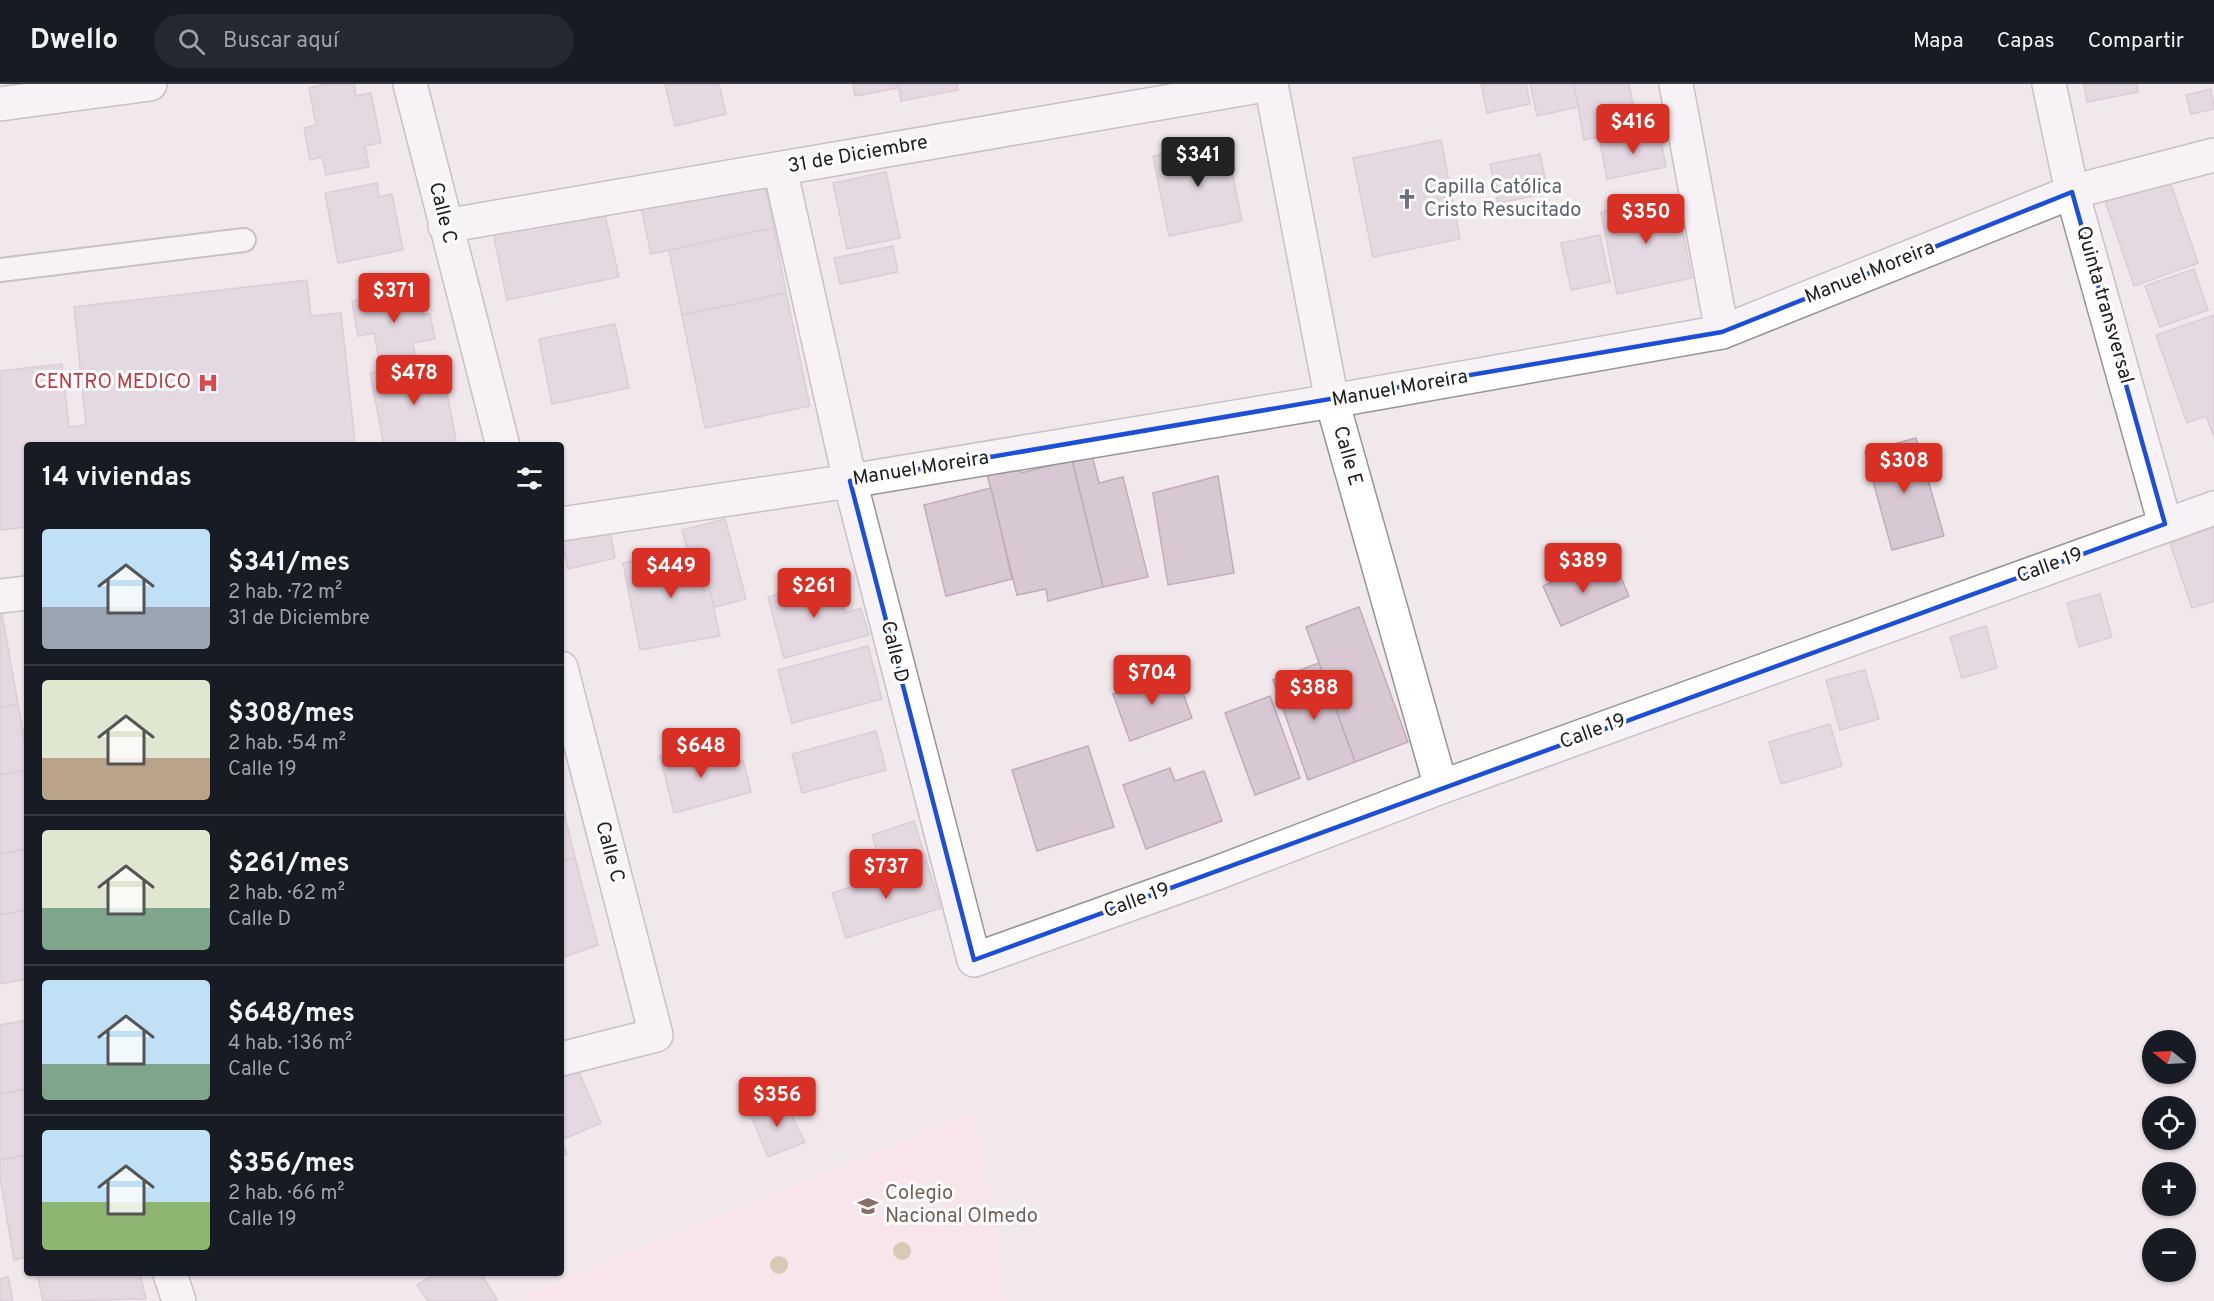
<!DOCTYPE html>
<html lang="es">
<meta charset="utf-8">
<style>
body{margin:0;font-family:Overpass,sans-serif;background:#242831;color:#f1f3f6;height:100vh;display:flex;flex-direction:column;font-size:22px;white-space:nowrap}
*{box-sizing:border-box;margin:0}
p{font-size:20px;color:#9ea1a6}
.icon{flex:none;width:33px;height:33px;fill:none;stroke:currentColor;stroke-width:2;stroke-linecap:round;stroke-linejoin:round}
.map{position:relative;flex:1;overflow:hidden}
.sheet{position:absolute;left:24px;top:358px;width:540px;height:834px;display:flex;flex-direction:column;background:#171b24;border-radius:6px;box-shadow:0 2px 4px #0004}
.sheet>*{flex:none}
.needle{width:39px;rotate:288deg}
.buttons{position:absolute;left:2142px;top:946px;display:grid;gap:12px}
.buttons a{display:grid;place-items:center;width:54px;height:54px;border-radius:50%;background:#171b24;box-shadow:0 2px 4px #0004;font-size:30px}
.price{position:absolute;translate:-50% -51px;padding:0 14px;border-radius:6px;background:#d93025;color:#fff;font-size:20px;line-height:39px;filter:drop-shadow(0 2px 3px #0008)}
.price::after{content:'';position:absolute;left:50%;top:36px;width:18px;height:14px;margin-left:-9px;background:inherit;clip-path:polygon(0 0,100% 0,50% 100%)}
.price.current{background:#222;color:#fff}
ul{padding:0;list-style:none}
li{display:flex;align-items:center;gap:18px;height:150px;padding:0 18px}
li+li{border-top:2px solid #363941}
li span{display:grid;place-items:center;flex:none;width:168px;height:120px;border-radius:6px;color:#555}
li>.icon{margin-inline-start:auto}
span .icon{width:72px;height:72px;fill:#fffc;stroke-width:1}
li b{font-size:26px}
h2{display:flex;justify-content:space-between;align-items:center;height:72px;padding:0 18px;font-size:26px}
header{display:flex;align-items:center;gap:36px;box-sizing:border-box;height:84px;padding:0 30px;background:#171b24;border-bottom:2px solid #363941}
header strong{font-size:28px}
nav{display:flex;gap:33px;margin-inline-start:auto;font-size:21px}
.search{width:420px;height:54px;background:#242831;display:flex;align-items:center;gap:15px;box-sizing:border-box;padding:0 21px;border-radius:33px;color:#9ea1a6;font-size:22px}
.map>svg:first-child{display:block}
.education{fill:#ffe3e8}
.building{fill:#d8c8d3;stroke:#c3aabc;stroke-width:1.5}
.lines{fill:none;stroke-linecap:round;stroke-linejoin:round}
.lane-casing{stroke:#959595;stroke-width:26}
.street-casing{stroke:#959595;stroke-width:36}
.lane{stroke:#fff;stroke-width:22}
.street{stroke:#fff;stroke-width:33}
.tree{fill:#b3a972}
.marked{fill:none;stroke:#1d4ed8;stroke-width:4.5;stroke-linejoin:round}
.labels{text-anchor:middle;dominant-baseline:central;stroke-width:6;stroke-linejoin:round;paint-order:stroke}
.street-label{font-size:20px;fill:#212121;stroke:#fff}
.worship-label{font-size:20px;fill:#5b616d;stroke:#fff;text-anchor:start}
.health-label{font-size:20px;fill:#be3a42;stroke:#fff;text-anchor:end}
.education-label{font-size:20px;fill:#785e54;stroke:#fff;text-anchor:start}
</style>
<header>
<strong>Dwello</strong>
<div class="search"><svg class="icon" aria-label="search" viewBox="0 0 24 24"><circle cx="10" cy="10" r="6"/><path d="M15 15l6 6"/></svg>Buscar aquí</div>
<nav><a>Mapa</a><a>Capas</a><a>Compartir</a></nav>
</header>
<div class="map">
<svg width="2214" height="1217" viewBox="0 0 2214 1217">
<rect width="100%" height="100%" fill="#f1e8ec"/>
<!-- education -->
<path class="education" d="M977,1027l29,190h-494z"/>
<!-- building -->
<g class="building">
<path d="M327,0h27l2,12 15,-3 10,50 -16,3 4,21 -43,8 -4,-18 -12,3 -6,-32 12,-3 -7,-37z"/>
<path d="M665,0h54l7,30 -51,12z"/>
<path d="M853,0h45v4l-43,8z"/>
<path d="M898,0h59l1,6 -57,11z"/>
<path d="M1481,0h45l4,20 -43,9z"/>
<path d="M1530,0h44l4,23 -41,9z"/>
<path d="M1574,0h55l9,45 -54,11z"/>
<path d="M2084,0h53l1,8 -51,10z"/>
<path d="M2211,5l3,20 -23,5 -5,-19z"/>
<path d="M1659,46l7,37 -59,12 -7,-37z"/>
<path d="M1441,56l19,99 -87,18 -20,-99z"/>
<path d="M1226,57l16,80 -73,15 -16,-80z"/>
<path d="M1540,70l8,39 -50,10 -8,-39z"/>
<path d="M2164,80l34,99 -64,23 -34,-100z"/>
<path d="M762,88l12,56 -123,26 -12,-56z"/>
<path d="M886,88l14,66 -53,11 -14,-66z"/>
<path d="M377,99l2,14 13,-3 11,56 -65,13 -13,-70z"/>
<path d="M1676,112l16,82 -75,16 -16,-82z"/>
<path d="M602,117l17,76 -112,23 -16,-77z"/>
<path d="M774,144l12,65 -104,22 -13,-65z"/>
<path d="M1600,151l10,47 -39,8 -10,-47z"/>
<path d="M893,162l5,26 -58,12 -6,-26z"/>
<path d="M2194,185l14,41 -48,17 -15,-41z"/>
<path d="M307,196l4,36 30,-3 14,129 -29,4h-299v81l-27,3v-159l62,-7 7,63 17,-2 -12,-118z"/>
<path d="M418,204l5,26h7l5,25 -22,4 3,16 -36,6 -6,-32 -16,3 -6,-35z"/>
<path d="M786,209l24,113 -105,22 -23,-113z"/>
<path d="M2214,231v120h-1l-7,-19 -19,7 -31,-88z"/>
<path d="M615,240l14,64 -77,16 -13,-65z"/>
<path d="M441,276l16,86h-73l-14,-73z"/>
<path d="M1916,354l28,98 -52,14 -27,-98z"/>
<path d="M1092,371l7,28 24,-6 25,100 -45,10 -31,-127z"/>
<path d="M1072,376l31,127 -55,14 -2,-12 -29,6 -31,-125 33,-9 2,12z"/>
<path d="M1218,392l16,97 -66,12 -15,-92z"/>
<path d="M991,404l21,91 -66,17 -22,-91z"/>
<path d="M606,426l9,48 -47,11 -7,-32z"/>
<path d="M725,435l21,80 -43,11 -21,-80z"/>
<path d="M2214,443v74l-22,7 -22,-65z"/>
<path d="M700,462l20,90 -80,14 -17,-87z"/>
<path d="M1593,479l7,18 19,-8 10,23 -68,30 -18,-40z"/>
<path d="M835,494l10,35 16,-5 8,27 -85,23 -16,-61z"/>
<path d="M2100,510l12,43 -33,10 -12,-44z"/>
<path d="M1359,523l49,135 -53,20 -49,-135z"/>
<path d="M0,530h2l16,90 -18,4z"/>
<path d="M1986,542l11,42 -35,10 -12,-41z"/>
<path d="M868,562l14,53 -90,24 -14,-53z"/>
<path d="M1319,579l36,99 -47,18 -35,-100z"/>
<path d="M1865,586l14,49 -39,11 -14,-50z"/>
<path d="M1175,587l17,47 -62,23 -17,-47z"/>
<path d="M1270,612l30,82 -45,17 -30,-82z"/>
<path d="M18,620l9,50v16l-27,5v-67z"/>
<path d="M1830,640l12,42 -61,18 -12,-42z"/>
<path d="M876,647l10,39 -84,23 -10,-39z"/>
<path d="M703,661l7,25 33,-10 8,32 -77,21 -14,-57z"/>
<path d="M1088,662l26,81 -77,24 -25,-81z"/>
<path d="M1170,684l5,13 29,-10 18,50 -76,28 -23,-64z"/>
<path d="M27,686v79l-27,5v-79z"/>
<path d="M561,716l14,58 -14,3z"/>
<path d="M914,737l13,42 -43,13 -12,-41z"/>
<path d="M27,765v61l-27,5v-61z"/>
<path d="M575,774l23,87 -37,13v-97z"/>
<path d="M927,779l14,45 -95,30 -14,-45z"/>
<path d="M27,826v69l-27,5v-69z"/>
<path d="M27,936v69l-27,5v-69z"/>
<path d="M578,986l23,53 -40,17 6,14 -6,3v-79z"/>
<path d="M27,1005v66l-27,5v-66z"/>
<path d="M782,1013l23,45 -37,15 -18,-44z"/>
<path d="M27,1071v102l-13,3 -14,-82v-18z"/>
<path d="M37,1190h103l6,25 -103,2z"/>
<path d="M435,1190h46l16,25 -3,2h-66l-11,-16z"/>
<path d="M8,1193l5,24h-13v-22z"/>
</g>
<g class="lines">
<!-- lane casing -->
<g class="lane-casing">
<path id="lane" d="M0,186l244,-30"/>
</g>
<!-- street casing -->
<g class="street-casing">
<g id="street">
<path d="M410,0l93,362"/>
<path d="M1271,0l61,317 109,386"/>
<path d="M1676,0l46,248"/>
<path d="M2049,0l23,108 93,332"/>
<path d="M0,20l150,-20"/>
<path d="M780,85l70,312 124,479 240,-86 227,-87 773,-279"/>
<path d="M445,142l825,-142"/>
<path d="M561,440l289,-43 482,-80 390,-69 350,-140 142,-37"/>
<path d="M0,512l27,-3"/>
<path d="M561,584l95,367 -95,24"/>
<path d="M170,1190l9,27"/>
</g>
</g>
<!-- lane -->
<use href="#lane" class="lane"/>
<!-- street -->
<use href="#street" class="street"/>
</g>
<!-- trees -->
<g class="tree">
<circle cx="902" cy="1167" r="9"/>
<circle cx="779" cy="1181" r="9"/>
</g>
<!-- marked area -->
<path d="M0 0H2214V1217H0ZM2072,108l93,332 -1191,436 -124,-479 872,-149z" fill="#f1e8ec" fill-opacity=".55" fill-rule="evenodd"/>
<path class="marked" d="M2072,108l93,332 -1191,436 -124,-479 872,-149z"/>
<!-- icons -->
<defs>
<g id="church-bare" transform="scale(1.62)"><path d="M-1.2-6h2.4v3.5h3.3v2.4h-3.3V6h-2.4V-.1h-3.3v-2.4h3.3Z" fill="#6b7280" stroke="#fff" stroke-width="2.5" paint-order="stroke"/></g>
<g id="hospital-bare" transform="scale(1.62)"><path d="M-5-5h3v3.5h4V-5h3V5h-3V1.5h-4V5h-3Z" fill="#e0444e" stroke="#fff" stroke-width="2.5" paint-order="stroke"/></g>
<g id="school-bare" transform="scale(1.62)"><path d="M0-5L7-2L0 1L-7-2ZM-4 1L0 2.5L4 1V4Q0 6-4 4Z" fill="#8d6e63" stroke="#fff" stroke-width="2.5" paint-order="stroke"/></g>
</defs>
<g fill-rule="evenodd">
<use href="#church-bare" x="1407" y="115"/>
<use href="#hospital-bare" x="208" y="299"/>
<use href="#school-bare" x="868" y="1122"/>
</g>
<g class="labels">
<!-- street labels -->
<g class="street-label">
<text transform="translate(858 71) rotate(-10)">31 de Diciembre</text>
<text transform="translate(442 129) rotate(76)">Calle C</text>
<text transform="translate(1870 189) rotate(-22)">Manuel Moreira</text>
<text transform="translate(2104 221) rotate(74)">Quinta transversal</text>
<text transform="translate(1400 305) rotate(-10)">Manuel Moreira</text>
<text transform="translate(1347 372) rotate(74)">Calle E</text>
<text transform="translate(921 385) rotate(-9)">Manuel Moreira</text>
<text transform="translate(2050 482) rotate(-20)">Calle 19</text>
<text transform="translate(894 568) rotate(76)">Calle D</text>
<text transform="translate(1593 648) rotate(-20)">Calle 19</text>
<text transform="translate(609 768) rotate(75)">Calle C</text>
<text transform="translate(1137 817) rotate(-20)">Calle 19</text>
</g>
<!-- worship labels -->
<g class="worship-label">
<text x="1424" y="104">Capilla Católica<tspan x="1424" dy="23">Cristo Resucitado</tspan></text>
</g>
<!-- health labels -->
<g class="health-label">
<text x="191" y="299">CENTRO MEDICO</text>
</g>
<!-- education labels -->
<g class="education-label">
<text x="885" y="1110">Colegio<tspan x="885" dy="23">Nacional Olmedo</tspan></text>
</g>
</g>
</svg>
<div class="buttons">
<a><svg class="needle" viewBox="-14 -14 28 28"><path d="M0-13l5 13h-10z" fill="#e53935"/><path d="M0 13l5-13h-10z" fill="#9ea1a6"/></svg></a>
<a><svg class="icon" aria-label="locate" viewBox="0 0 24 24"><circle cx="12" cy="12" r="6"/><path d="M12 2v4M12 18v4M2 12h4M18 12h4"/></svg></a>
<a>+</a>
<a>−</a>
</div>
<b class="price" style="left:1633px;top:71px">$416</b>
<b class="price current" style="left:1198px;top:104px">$341</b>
<b class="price" style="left:1646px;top:161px">$350</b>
<b class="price" style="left:394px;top:240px">$371</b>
<b class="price" style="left:414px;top:322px">$478</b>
<b class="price" style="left:1904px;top:410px">$308</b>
<b class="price" style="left:1583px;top:510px">$389</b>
<b class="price" style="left:671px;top:515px">$449</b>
<b class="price" style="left:814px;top:535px">$261</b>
<b class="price" style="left:1152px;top:622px">$704</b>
<b class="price" style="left:1314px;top:637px">$388</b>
<b class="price" style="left:701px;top:695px">$648</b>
<b class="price" style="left:886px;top:816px">$737</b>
<b class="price" style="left:777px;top:1044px">$356</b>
<section class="sheet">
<h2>14 viviendas<svg class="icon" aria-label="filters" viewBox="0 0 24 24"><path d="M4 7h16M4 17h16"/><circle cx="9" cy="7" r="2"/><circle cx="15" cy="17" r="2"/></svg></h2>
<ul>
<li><span style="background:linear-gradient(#bfe0f5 65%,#9aa5b1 0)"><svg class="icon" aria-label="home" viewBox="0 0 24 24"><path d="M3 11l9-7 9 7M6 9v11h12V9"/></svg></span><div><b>$341/mes</b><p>2 hab. · 72 m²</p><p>31 de Diciembre</p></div></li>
<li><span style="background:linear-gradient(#dfe7d0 65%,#b9a48a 0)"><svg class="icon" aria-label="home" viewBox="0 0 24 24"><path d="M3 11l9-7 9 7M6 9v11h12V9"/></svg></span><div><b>$308/mes</b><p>2 hab. · 54 m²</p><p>Calle 19</p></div></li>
<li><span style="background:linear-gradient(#dfe7d0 65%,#7fa58c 0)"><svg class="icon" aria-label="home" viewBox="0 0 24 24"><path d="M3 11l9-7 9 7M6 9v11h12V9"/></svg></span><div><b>$261/mes</b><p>2 hab. · 62 m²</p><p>Calle D</p></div></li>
<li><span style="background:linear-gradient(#bfe0f5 70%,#7fa58c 0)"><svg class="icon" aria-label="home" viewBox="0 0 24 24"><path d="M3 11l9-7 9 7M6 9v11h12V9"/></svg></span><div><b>$648/mes</b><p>4 hab. · 136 m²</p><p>Calle C</p></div></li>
<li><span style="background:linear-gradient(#bfe0f5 60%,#8fb573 0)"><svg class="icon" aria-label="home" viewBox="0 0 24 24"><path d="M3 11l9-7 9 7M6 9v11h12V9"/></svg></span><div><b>$356/mes</b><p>2 hab. · 66 m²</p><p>Calle 19</p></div></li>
</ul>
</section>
</div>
